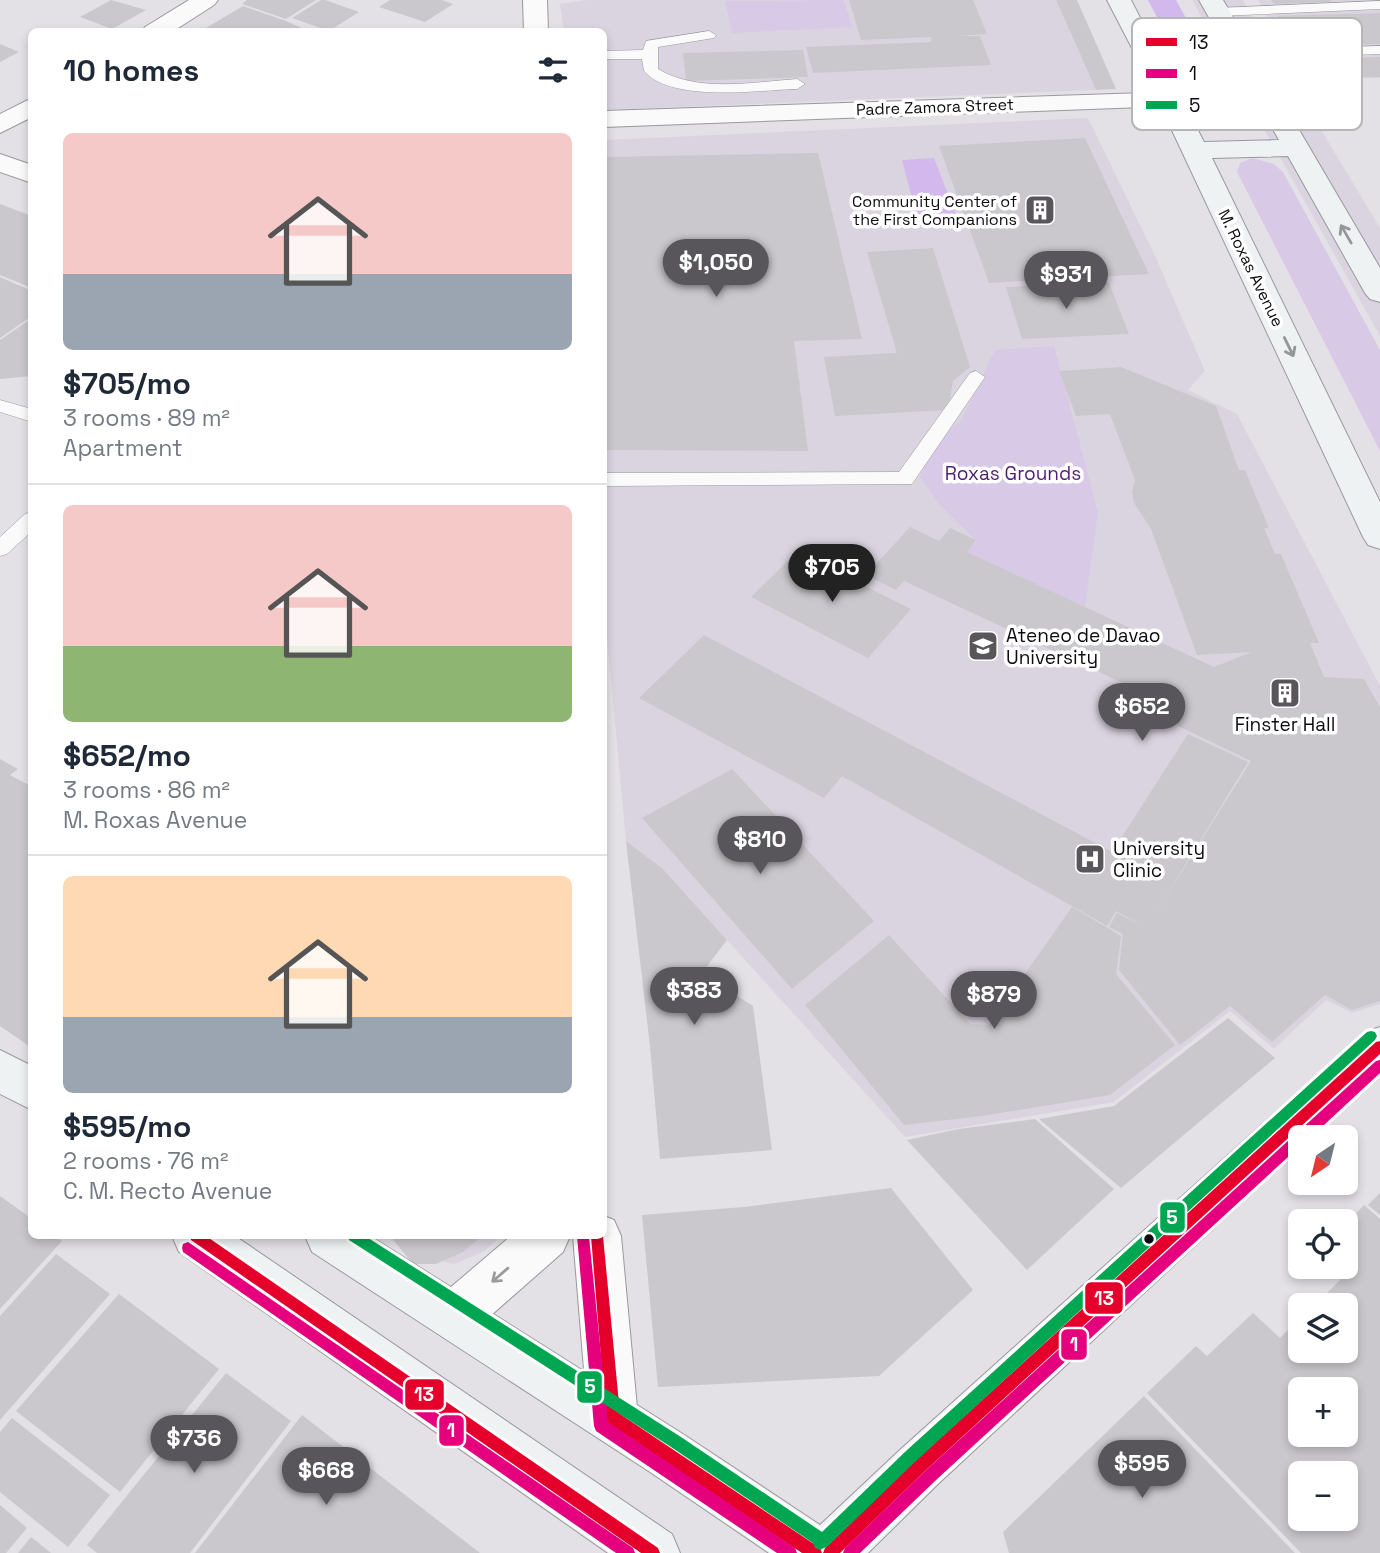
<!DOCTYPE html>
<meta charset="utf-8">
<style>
body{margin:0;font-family:"Space Grotesk",sans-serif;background:#f6f6f7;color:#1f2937;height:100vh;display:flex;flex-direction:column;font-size:26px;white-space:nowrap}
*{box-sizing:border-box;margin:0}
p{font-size:23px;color:#747a83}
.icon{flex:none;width:38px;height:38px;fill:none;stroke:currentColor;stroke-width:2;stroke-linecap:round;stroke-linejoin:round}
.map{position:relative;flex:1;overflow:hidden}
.side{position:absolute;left:28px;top:28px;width:579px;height:1211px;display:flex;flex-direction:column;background:#fff;border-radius:10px;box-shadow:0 4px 10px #0003}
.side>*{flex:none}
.needle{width:46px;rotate:215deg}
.tools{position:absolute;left:1288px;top:1125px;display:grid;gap:14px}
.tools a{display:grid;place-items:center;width:70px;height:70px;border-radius:10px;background:#fff;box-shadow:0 4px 10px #0003;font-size:35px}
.price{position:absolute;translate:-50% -60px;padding:0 16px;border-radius:24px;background:#58565a;color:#fff;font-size:23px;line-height:46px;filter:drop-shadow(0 2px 4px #0008)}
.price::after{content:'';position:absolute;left:50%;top:42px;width:21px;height:16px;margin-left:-10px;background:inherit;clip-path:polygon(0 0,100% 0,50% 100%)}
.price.on{background:#222;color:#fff}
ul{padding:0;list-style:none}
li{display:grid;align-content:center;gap:14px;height:371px;padding:0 35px}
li+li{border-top:2px solid #e0e1e3}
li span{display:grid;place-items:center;height:217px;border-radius:10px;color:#555}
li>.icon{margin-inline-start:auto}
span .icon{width:126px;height:126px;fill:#fffc;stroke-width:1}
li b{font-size:30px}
h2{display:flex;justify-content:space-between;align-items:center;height:84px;padding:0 35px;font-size:30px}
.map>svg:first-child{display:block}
.built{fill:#dad4e0}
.green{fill:#d8cae6}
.water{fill:#d3b8ee}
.building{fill:#cac8cc;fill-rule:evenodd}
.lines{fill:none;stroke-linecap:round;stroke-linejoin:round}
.service-casing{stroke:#9a989c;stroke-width:1}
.minor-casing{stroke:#9a989c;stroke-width:2}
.tertiary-casing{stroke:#9a989c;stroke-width:2}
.secondary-casing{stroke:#9a989c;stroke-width:2}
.service{fill:#fbfafb;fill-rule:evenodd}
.minor{fill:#fbfafb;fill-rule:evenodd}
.tertiary{fill:#fbfafb;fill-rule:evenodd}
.secondary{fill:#eef2f2;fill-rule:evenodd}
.bus-1-casing{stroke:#fff;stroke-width:6}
.bus-2-casing{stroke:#fff;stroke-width:6}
.bus-3-casing{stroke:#fff;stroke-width:6}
.bus-1{fill:#e4002b;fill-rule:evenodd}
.bus-2{fill:#e5007d;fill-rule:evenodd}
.bus-3{fill:#00a651;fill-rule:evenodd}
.oneway{stroke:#949697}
.oneway2{stroke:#9c9a9d}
.bus-dot{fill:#0d0b0f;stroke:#fff;stroke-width:2.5}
.labels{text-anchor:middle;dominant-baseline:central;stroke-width:7;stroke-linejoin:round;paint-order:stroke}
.far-street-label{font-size:16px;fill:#0d0b0f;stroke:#fff}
.far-poi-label{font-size:16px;fill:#0d0b0f;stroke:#fff;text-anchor:end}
.park-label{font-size:19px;fill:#4f1e73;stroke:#fff}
.poi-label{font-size:19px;fill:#0d0b0f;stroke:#fff;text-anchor:start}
.key{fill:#fff;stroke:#b6b6b7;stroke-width:2}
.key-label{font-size:19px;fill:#0d0b0f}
.line-badge{stroke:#fff;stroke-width:2.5}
.badge-label{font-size:19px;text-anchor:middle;font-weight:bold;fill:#fff}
</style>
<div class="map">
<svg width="1380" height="1553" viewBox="0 0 1380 1553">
<rect width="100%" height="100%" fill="#e3e1e6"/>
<!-- built -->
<g class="built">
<path d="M587,0h469l40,90 -492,20v-78l-40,-1 -4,-27z"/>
<path d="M1192,0h51l137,228v108z"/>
<path d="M1258,0h122v78l-78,2z"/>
<path d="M1088,118l68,140 49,113 -17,19 49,24 143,272v318l-28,9 -26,-13 -52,49 -44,-38 -116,91 -209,35 -243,-269 -36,-27 -22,-235v-466z"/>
<path d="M390,1236h111l-18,16 -29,12 -33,-8z"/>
</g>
<!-- green -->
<g class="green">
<path d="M844,0l8,27 -120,6 -7,-32z"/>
<path d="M1252,158l22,6 9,8 97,178v101l-143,-279 3,-9z"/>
<path d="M1054,346l44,166 -13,96 -118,-56 9,-12 -37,-36 -19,-27 16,-38 25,-18 34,-71z"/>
</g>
<!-- water -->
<g class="water">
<path d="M1148,0h28l40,73 -29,1z"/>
<path d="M934,158l22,57 -39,2 -15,-57z"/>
</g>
<!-- building -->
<g class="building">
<path d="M111,0l35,10 -34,19 -32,-12z"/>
<path d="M247,0h69l-30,19 -44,-15z"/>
<path d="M321,0h4l34,12 -30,19 -37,-13z"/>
<path d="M390,0h52l11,4 -28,18 -46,-15z"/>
<path d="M849,0h124l14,34 -28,2h21l11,29 -178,8 -7,-26 125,-5v-5l-70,3z"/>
<path d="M1056,0h21l39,89 -20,1z"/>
<path d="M1271,0h60v2l-57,2z"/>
<path d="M243,6l43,15 25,11h-96l-9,-4z"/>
<path d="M1380,13v31l-84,3 -18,-31z"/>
<path d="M0,44l19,8 -19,10z"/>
<path d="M803,50l5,27 -122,4 -3,-28z"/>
<path d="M1380,57v20l-67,1 -11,-19z"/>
<path d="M1085,138l64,136 -160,9 -50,-137z"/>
<path d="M818,153l44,186 -68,2 14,110 -204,-1v-293z"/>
<path d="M0,204l32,12v72l-32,-13z"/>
<path d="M933,248l37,119 -17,14 -5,29 -113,6 -11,-59 73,-4 -30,-101z"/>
<path d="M0,277l32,14v25l-32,22z"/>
<path d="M1109,283l20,51 -107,5 -16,-52z"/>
<path d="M32,318v58l-32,3v-39z"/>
<path d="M1121,367l95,39 23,64h6l24,58h-5l11,26h6l38,89h-9l14,34 40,2 16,28v294l-28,9 -27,-15 -53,47 -42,-36 -50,39 -61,-75 4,-36 -14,-7 8,-14 25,12 -26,-14 -9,15 -265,-150 -18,22 -185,-100 65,-63 448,238 -40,-21 76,-118 60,28 -94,154 97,-155 -75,-36 9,-13 -281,-131 -8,9 -30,-15 44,-48 29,14 11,-13 26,12 -9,12 247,115 38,-15 -55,3 -46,-126 -17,-26 -2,-11 3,-12 -25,-66 -34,2 -17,-45z"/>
<path d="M797,552l114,57 -43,49 -117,-61z"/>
<path d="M0,759l18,10 -8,6 22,12v261l-32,-22z"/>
<path d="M732,769l142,152 -82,68 -150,-171z"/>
<path d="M626,841l36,27 65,72 -25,33 51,33 19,144 -112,9 -10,-113z"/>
<path d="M1072,907l49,29 -5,38 59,71 -65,50 -128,21 -78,9 -99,-120 84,-70 81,89 19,1z"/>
<path d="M1228,1018l47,40 -154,130 -82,-69 75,-13z"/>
<path d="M1035,1119l79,70 -87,81 -120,-130 52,-11z"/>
<path d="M891,1188l82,102 -94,86 -221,11 -16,-172 102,-8z"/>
<path d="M1380,1193v22l-12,-10z"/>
<path d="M0,1196l32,23v17h22l8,5 -62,68z"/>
<path d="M1364,1205l16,14v334h-79l-154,-160 49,-47 11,10 46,-43 27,25 20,-20v33h46v-45h-32l42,-42 -10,-9v-31zM1300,1390h46v45h-46zM1300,1474h46v45h-46z"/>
<path d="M390,1236h92l-19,16 -27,12h-23z"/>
<path d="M56,1254l54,40 -110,126v-104z"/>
<path d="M119,1294l100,75 -99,123 -104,-81z"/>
<path d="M226,1373l65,48 -101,132h-93l-10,-8z"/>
<path d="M1144,1396l151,157h-286l-6,-21z"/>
<path d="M302,1415l178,138h-285z"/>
<path d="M12,1418l98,77 -42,52 -68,-55v-60z"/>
<path d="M0,1505l27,23 -21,25h-6z"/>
<path d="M31,1537l20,16h-33z"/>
</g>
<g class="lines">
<!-- service casing -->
<g class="service-casing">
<g id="service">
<path d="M1380,1v8l-162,7 -7,-4 7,-4z"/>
<path d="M709,31l7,4 -2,3 -56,9v22c39,24 96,13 139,10l8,5 -8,5c-39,1 -125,14 -153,-18l-2,-12h-38v-8l39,-1 3,-9z"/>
<path d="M1380,46v8l-137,5 -7,-4 7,-4z"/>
<path d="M976,371l9,6 -73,107 -308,2v-13l295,-1 71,-99z"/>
<path d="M0,400l32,9v13l-32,-10z"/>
<path d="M32,512v19l-25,23 -7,2v-19l25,-23z"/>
</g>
</g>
<!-- minor casing -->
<g class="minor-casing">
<g id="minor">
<path d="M189,0h29l-4,5 -42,27h-30l3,-5z"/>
<path d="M1267,89l9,3 4,5 -4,5 -672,25v-16z"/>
<path d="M32,98v19l-32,16v-19z"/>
<path d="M0,154l32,11v18l-32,-11z"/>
</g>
</g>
<!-- tertiary casing -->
<g class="tertiary-casing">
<g id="tertiary">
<path d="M523,0h24l1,32h-24z"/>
<path d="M604,1216l10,4 7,16 17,182 -7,18 -18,7 -18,-7 -7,-18 -15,-182h31z"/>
<path d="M511,1236h59l-7,16 -91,80 -17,7 -17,-7 -7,-17 7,-17z"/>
</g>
</g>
<!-- secondary casing -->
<g class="secondary-casing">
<g id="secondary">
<path d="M1107,0h24l73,142 75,-2 -80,-140h24l157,268v34l-10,-3 -5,-6 -77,-137 -76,2 168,344v47l-12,-4 -5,-8 -217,-462z"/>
<path d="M1380,1027v47l-68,64h-12v10l-362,336 -70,69h-99l-119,-81 -338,-220 -7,-16h65l316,200 134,89 82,-77 463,-416z"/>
<path d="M0,1050l32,16v44l-32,-16z"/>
<path d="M172,1236h63l437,298 8,19h-72l-429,-301z"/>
</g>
</g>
<!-- service -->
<use href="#service" class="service"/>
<!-- minor -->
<use href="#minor" class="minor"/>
<!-- tertiary -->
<use href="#tertiary" class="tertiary"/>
<!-- secondary -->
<use href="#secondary" class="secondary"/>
<!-- bus-1 casing -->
<g class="bus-1-casing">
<g id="bus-1">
<path d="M1380,1041v13l-455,417 -85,82h-17l2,-5 90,-87 461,-419z"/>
<path d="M190,1236h16l452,312 2,5h-19l-450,-313z"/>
<path d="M591,1236h12l17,178 200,134 2,5h-20l-194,-130 -2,-5z"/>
</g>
</g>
<!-- bus-2 casing -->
<g class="bus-2-casing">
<g id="bus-2">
<path d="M1380,1060v13l-70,65h-10v8l-365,335 -75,72h-17l2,-5 80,-77 451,-410z"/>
<path d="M577,1236h12v1l19,185 187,126 2,5h-20l-181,-122 -2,-5z"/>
<path d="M188,1242l445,306 2,5h-19l-433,-301 -1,-4 1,-4z"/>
</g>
</g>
<!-- bus-3 casing -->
<g class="bus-3-casing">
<path id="bus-3" d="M1371,1031l4,1 2,4 -2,4 -459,421 -88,85 -8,4 -5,-2 -2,-5 -142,-96 -322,-207 -1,-4h17l316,201 141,95 84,-81 461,-419z"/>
</g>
<!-- bus-1 -->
<use href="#bus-1" class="bus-1"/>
<!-- bus-2 -->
<use href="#bus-2" class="bus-2"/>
<!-- bus-3 -->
<use href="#bus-3" class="bus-3"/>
</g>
<!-- one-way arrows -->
<defs><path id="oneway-shaft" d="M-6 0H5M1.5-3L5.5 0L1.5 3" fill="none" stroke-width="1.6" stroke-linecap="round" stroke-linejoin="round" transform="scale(1.75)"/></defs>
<g class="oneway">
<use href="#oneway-shaft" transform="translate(1346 234) rotate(-120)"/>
<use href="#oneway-shaft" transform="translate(1289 347) rotate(64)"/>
</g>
<use class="oneway2" href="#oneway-shaft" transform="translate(500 1275) rotate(139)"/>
<!-- icons -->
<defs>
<g id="building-square" transform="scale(1.575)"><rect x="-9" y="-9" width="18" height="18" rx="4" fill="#58565a" stroke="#fff"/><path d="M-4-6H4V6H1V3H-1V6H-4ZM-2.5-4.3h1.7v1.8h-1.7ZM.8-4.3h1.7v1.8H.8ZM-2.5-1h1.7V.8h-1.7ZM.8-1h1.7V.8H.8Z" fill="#fff"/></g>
<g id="university-square" transform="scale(1.575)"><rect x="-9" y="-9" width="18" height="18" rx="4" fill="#58565a" stroke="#fff"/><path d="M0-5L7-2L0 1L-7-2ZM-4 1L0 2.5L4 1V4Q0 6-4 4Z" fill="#fff"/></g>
<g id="hospital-square" transform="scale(1.575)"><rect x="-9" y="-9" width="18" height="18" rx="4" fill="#58565a" stroke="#fff"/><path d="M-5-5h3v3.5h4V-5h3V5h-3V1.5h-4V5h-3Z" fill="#fff"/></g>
</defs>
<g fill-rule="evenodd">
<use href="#building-square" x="1040" y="210"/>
<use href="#university-square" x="983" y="646"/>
<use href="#building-square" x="1285" y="693"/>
<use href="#hospital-square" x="1090" y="859"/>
</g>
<!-- markers -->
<circle class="bus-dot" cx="1149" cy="1239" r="6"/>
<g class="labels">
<!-- far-street labels -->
<g class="far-street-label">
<text transform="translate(935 107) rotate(-2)">Padre Zamora Street</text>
<text transform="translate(1251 268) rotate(64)">M. Roxas Avenue</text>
</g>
<!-- far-poi labels -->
<g class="far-poi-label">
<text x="1017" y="201">Community Center of<tspan x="1017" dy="18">the First Companions</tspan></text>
</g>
<!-- park labels -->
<g class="park-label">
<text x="1013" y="473">Roxas Grounds</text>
</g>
<!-- poi labels -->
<g class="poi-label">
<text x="1006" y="635">Ateneo de Davao<tspan x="1006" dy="22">University</tspan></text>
<text x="1285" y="724" text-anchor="middle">Finster Hall</text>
<text x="1113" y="848">University<tspan x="1113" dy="22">Clinic</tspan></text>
</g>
</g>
<!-- legend -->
<rect x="1132" y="18" width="230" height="112" rx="10" class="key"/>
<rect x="1146" y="38" width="31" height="8" fill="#e4002b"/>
<rect x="1146" y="69" width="31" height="9" fill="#e5007d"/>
<rect x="1146" y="101" width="31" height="8" fill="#00a651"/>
<g class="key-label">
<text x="1189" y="49">13</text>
<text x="1189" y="80">1</text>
<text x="1189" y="112">5</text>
</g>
<g class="line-badge">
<rect x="1159" y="1201" width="27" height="33" rx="7" fill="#00a651"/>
<rect x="1084" y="1281" width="40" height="34" rx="7" fill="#e4002b"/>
<rect x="1060" y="1328" width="28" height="33" rx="7" fill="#e5007d"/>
<rect x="576" y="1370" width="27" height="34" rx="7" fill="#00a651"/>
<rect x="404" y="1378" width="41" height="33" rx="7" fill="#e4002b"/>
<rect x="438" y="1414" width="27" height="33" rx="7" fill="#e5007d"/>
</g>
<g class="badge-label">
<text x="1172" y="1224">5</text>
<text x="1104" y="1305">13</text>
<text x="1074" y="1351">1</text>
<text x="590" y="1393">5</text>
<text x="424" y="1401">13</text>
<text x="451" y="1437">1</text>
</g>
</svg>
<div class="tools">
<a><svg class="needle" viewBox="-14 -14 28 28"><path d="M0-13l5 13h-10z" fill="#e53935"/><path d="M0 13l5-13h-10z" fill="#747a83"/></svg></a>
<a><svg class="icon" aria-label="locate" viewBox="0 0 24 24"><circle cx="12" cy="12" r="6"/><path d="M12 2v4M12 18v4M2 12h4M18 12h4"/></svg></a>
<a><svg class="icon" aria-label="layers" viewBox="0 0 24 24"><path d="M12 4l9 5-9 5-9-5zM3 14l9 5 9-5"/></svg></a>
<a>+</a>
<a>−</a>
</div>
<b class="price" style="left:716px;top:299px">$1,050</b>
<b class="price" style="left:1066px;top:311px">$931</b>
<b class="price on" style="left:832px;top:604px">$705</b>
<b class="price" style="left:1142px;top:743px">$652</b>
<b class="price" style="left:760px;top:876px">$810</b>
<b class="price" style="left:694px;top:1027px">$383</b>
<b class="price" style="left:994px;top:1031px">$879</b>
<b class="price" style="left:194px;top:1475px">$736</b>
<b class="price" style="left:1142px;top:1500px">$595</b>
<b class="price" style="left:326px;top:1507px">$668</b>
<section class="side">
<h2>10 homes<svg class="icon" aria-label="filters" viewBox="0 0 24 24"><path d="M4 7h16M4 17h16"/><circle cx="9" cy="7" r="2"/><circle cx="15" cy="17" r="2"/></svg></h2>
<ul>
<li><span style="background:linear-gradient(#f6c9c9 65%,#9aa5b1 0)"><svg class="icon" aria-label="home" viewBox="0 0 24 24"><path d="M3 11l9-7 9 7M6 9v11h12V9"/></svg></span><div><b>$705/mo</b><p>3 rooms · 89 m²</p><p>Apartment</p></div></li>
<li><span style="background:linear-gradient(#f6c9c9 65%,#8fb573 0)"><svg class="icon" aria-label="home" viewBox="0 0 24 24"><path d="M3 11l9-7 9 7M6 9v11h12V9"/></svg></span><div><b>$652/mo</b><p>3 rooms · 86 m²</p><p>M. Roxas Avenue</p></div></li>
<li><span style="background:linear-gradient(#ffd9b3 65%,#9aa5b1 0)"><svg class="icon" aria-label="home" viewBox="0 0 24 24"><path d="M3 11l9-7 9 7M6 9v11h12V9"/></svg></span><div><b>$595/mo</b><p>2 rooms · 76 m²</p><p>C. M. Recto Avenue</p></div></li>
</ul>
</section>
</div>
